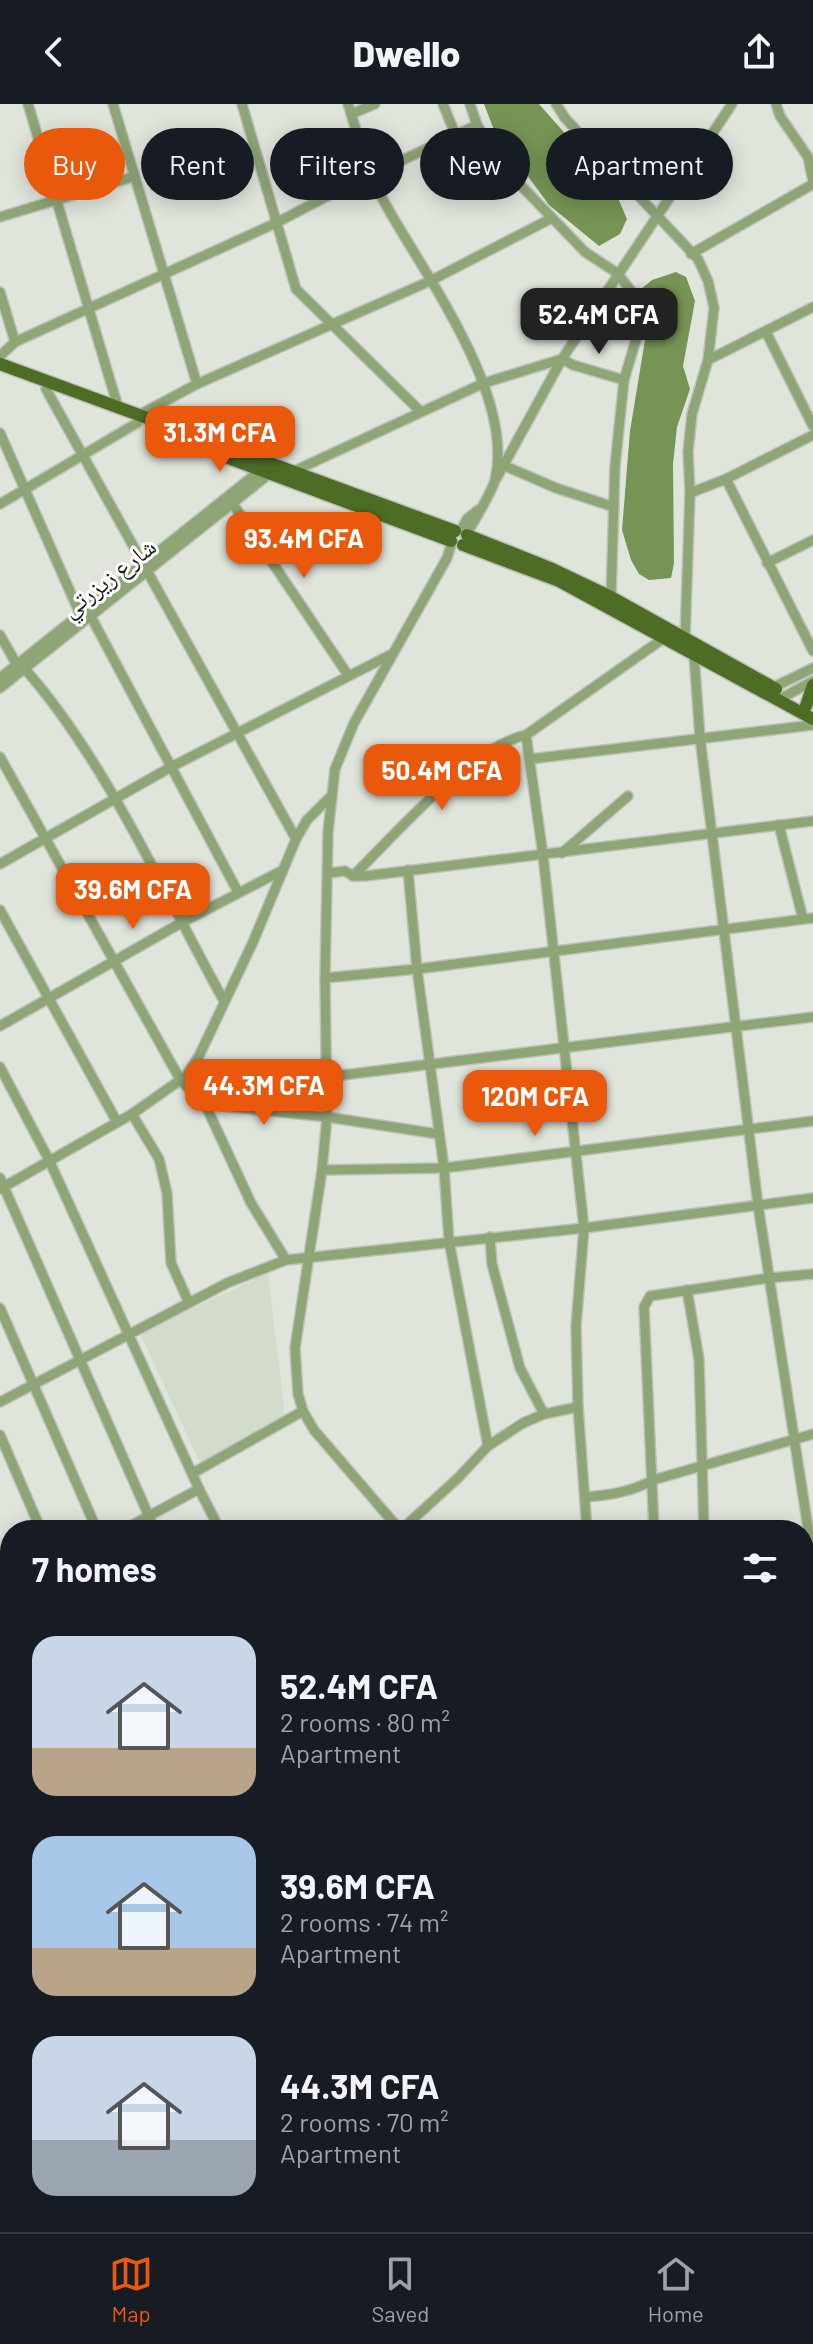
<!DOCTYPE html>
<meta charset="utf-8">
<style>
body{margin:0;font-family:Barlow,"Noto Naskh Arabic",sans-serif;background:#242831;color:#f1f3f6;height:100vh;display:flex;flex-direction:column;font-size:30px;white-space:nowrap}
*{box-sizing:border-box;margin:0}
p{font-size:26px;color:#9ea1a6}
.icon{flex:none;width:44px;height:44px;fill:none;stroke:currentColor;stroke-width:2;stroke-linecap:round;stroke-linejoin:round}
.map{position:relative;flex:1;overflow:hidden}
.side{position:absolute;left:0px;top:1416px;width:814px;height:712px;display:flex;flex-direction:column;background:#171b24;border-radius:32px 32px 0 0;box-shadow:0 4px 20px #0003}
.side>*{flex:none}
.top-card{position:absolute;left:24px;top:24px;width:766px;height:72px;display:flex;gap:16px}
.price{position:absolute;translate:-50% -68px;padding:0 18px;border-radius:16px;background:#ea580c;color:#fff;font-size:26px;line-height:52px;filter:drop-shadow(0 2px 4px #0008)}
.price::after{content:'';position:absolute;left:50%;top:48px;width:24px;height:18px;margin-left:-12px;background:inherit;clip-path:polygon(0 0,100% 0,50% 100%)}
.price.current{background:#222;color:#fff}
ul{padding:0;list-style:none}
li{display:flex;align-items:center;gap:24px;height:200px;padding:0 32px}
li span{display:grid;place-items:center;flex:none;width:224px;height:160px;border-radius:24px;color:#555}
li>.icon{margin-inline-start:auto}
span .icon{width:96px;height:96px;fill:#fffc;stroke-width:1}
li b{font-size:34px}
h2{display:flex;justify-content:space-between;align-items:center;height:96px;padding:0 32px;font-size:34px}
.chip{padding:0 28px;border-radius:36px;background:#171b24;box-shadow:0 4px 20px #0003;font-size:28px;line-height:72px}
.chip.current{background:#ea580c;color:#fff}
header{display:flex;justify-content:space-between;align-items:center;height:104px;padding:0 32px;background:#171b24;font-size:36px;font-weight:800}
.menu{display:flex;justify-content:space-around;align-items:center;height:112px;border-top:2px solid #363941;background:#171b24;font-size:22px;color:#9ea1a6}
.menu a{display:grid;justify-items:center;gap:4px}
.menu .current{color:#ea580c}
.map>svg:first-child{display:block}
.built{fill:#d3dbcb}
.water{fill:#769554}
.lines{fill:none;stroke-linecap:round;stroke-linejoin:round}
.minor-casing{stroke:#bdc1b9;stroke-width:12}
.major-casing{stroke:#bdc1b9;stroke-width:15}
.minor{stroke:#8ea576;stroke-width:9}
.major{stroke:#4d6d24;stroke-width:12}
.labels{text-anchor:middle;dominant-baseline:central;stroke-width:6;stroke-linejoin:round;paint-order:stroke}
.street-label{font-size:24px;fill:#1d1f1c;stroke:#fff}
</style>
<header><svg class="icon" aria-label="back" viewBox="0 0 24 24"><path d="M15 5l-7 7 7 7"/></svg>Dwello<svg class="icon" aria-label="share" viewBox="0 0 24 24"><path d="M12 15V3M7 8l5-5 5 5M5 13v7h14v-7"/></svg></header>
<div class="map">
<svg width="813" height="2128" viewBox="0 0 813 2128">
<rect width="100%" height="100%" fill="#e0e5dc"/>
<!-- built -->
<g class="built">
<path d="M268,1169l17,144 -85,46 -60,-130z"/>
<path d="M428,2118h140v10h-137z"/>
</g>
<!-- water -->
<g class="water">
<path d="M484,0h55l75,85 13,30 -7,15 -21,12 -50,-41 -55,-75z"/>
<path d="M676,168l10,5 9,24 -12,65 7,23 -13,38 -4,37 1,99 -3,15 -22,2 -10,-6 -8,-14 -9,-30 8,-99 15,-91 1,-20 -5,-31 11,-9z"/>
</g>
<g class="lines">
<!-- minor casing -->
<g class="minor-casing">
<g id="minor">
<path d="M28,0l90,303"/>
<path d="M113,0l84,280"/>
<path d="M242,0l54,185 124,122"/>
<path d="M348,0c11,35 21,71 39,103 40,71 128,189 108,273 -2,9 -23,46 -29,54"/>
<path d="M443,0l13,32"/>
<path d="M470,0l7,21 27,43 81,84 32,21 15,19 5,18 1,23 -14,47 -9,86 -4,131"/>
<path d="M556,0l9,14 133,141 10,22 6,27 -6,52 -16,54 -4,38 2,41 -5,146"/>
<path d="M776,0l4,12 28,41 5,24"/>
<path d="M351,10l24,-10"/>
<path d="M0,113l133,-40"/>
<path d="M691,150l122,-70"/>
<path d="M0,188l15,50"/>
<path d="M766,228l47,94"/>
<path d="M0,252l15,-14 261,-119 65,-34 136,-64"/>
<path d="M708,256l105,-53"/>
<path d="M46,285l250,450"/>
<path d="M139,311l58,-31 233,-103 122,-63"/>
<path d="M0,329l80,181"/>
<path d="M505,362l51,22 58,19"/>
<path d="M292,368l192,-89 78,-24 11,6 51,15"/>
<path d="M496,375l66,-120 170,-255"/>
<path d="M726,375l87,172"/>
<path d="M690,389l36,-14 87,-44"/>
<path d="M0,400l137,-81"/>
<path d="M233,400l115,171"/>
<path d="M461,426l6,-11 11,-9"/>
<path d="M767,459l46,-23"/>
<path d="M90,511l148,277"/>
<path d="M0,531l17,30"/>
<path d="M694,551l6,83 58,467 55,355"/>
<path d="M25,565c81,92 139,224 199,332"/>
<path d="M0,574l262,-209"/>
<path d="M0,584l273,-217"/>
<path d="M770,585l43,-21"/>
<path d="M778,596l35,-19"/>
<path d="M526,631l17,120 41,373 -8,98 2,81 9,123"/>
<path d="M0,653l181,324 24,23 46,99 35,57"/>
<path d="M530,655l283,-34"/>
<path d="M779,721l24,94"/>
<path d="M562,749l66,-57"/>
<path d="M0,760l171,-97 219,-112"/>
<path d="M408,766l9,99 27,199 5,73 39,205"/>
<path d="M329,769l16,-2 8,5h12l448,-55"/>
<path d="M353,772c42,-41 117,-129 173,-141l138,-97"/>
<path d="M0,806l117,212"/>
<path d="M325,874l92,-9 396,-51"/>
<path d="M0,922l181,-103 102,-53"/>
<path d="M0,963l49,93 150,329 21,41"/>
<path d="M327,973l486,-60"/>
<path d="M205,1000l122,13 111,17"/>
<path d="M132,1010l27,45 8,34 4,70 18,40"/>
<path d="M322,1066l122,-2 369,-47"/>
<path d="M0,1074l155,352"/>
<path d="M0,1085l132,-75 54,-38 13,-20 54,-114 43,-103 11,-19 23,-23"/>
<path d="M490,1133l2,27 28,104 24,46"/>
<path d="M687,1186l12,69 5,171"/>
<path d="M0,1204l97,222"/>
<path d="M0,1298l227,-119 59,-23 298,-32 229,-30"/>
<path d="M0,1331l41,95"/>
<path d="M193,1369l110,-62"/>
<path d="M585,1393c25,-2 46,-5 68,-17l160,-46"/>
<path d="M123,1426l76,-41"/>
<path d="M400,1426l-86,-100 -11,-19 -5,-17 -3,-46 27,-178 5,-53 -2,-139 3,-146 7,-63 19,-46 93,-165 5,-16"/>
<path d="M401,1426l57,-52 30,-32 35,-23 21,-9 34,-7"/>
<path d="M654,1426l-10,-223 6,-11 119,-18 44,-4"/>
<path d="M804,1471l9,-3"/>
<path d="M0,1490l10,-5"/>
<path d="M0,1501l10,18"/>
<path d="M804,1538l9,-1"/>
<path d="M804,1597l9,-2"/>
<path d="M0,1653l10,19"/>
<path d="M804,1660l9,-3"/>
<path d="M804,1733l9,-2"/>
<path d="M804,1789l9,-3"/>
<path d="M0,1820l10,-5"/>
<path d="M0,1826l10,18"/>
<path d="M804,1854l9,-2"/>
<path d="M804,1953l9,-3"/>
<path d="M0,1971l10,-6"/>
<path d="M0,1987l10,18"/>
<path d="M72,2118l6,10"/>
<path d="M162,2118l6,10"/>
<path d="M249,2118l6,10"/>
<path d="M339,2118l5,10"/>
<path d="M427,2118l6,10"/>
<path d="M0,2127l17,-9"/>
<path d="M289,2128l18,-10"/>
<path d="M579,2128v-10"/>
</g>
</g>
<!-- major casing -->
<g class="major-casing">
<g id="major">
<path d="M0,260l455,167"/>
<path d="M228,354l223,83"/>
<path d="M467,431l83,33 61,29 165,92"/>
<path d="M463,441l96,36 254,138"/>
<path d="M806,602l7,-21"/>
</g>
</g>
<!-- minor -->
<use href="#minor" class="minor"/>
<!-- major -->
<use href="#major" class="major"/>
</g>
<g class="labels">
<!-- street labels -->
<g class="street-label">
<text transform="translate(108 473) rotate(-38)">شارع زيزرتي</text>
</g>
</g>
</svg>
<b class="price current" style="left:599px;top:252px">52.4M CFA</b>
<b class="price" style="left:220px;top:370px">31.3M CFA</b>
<b class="price" style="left:304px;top:476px">93.4M CFA</b>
<b class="price" style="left:442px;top:708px">50.4M CFA</b>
<b class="price" style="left:133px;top:827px">39.6M CFA</b>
<b class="price" style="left:264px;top:1023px">44.3M CFA</b>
<b class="price" style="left:535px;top:1034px">120M CFA</b>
<div class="top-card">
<a class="chip current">Buy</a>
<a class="chip">Rent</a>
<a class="chip">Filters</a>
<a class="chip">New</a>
<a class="chip">Apartment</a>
</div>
<section class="side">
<h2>7 homes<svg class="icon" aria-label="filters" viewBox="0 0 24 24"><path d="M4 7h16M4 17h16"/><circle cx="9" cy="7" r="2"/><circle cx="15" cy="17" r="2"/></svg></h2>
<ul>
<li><span style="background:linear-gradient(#c9d6e8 70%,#b9a48a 0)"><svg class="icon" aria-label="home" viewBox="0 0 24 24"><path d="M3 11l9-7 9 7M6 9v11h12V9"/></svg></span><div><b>52.4M CFA</b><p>2 rooms · 80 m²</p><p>Apartment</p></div></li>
<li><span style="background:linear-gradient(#a9c7e8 70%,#b9a48a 0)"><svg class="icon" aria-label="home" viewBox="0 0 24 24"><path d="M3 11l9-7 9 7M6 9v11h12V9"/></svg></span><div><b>39.6M CFA</b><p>2 rooms · 74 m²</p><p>Apartment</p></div></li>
<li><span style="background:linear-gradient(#c9d6e8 65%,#9aa5b1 0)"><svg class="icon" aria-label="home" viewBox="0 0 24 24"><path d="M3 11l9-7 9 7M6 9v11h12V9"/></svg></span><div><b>44.3M CFA</b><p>2 rooms · 70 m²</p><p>Apartment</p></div></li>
</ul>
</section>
</div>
<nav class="menu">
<a class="current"><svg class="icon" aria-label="map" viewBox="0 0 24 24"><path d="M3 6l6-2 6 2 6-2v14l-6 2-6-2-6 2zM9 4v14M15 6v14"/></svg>Map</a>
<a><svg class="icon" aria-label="saved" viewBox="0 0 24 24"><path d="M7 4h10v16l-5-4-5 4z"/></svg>Saved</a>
<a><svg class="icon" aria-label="home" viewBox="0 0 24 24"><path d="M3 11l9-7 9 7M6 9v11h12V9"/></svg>Home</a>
</nav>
